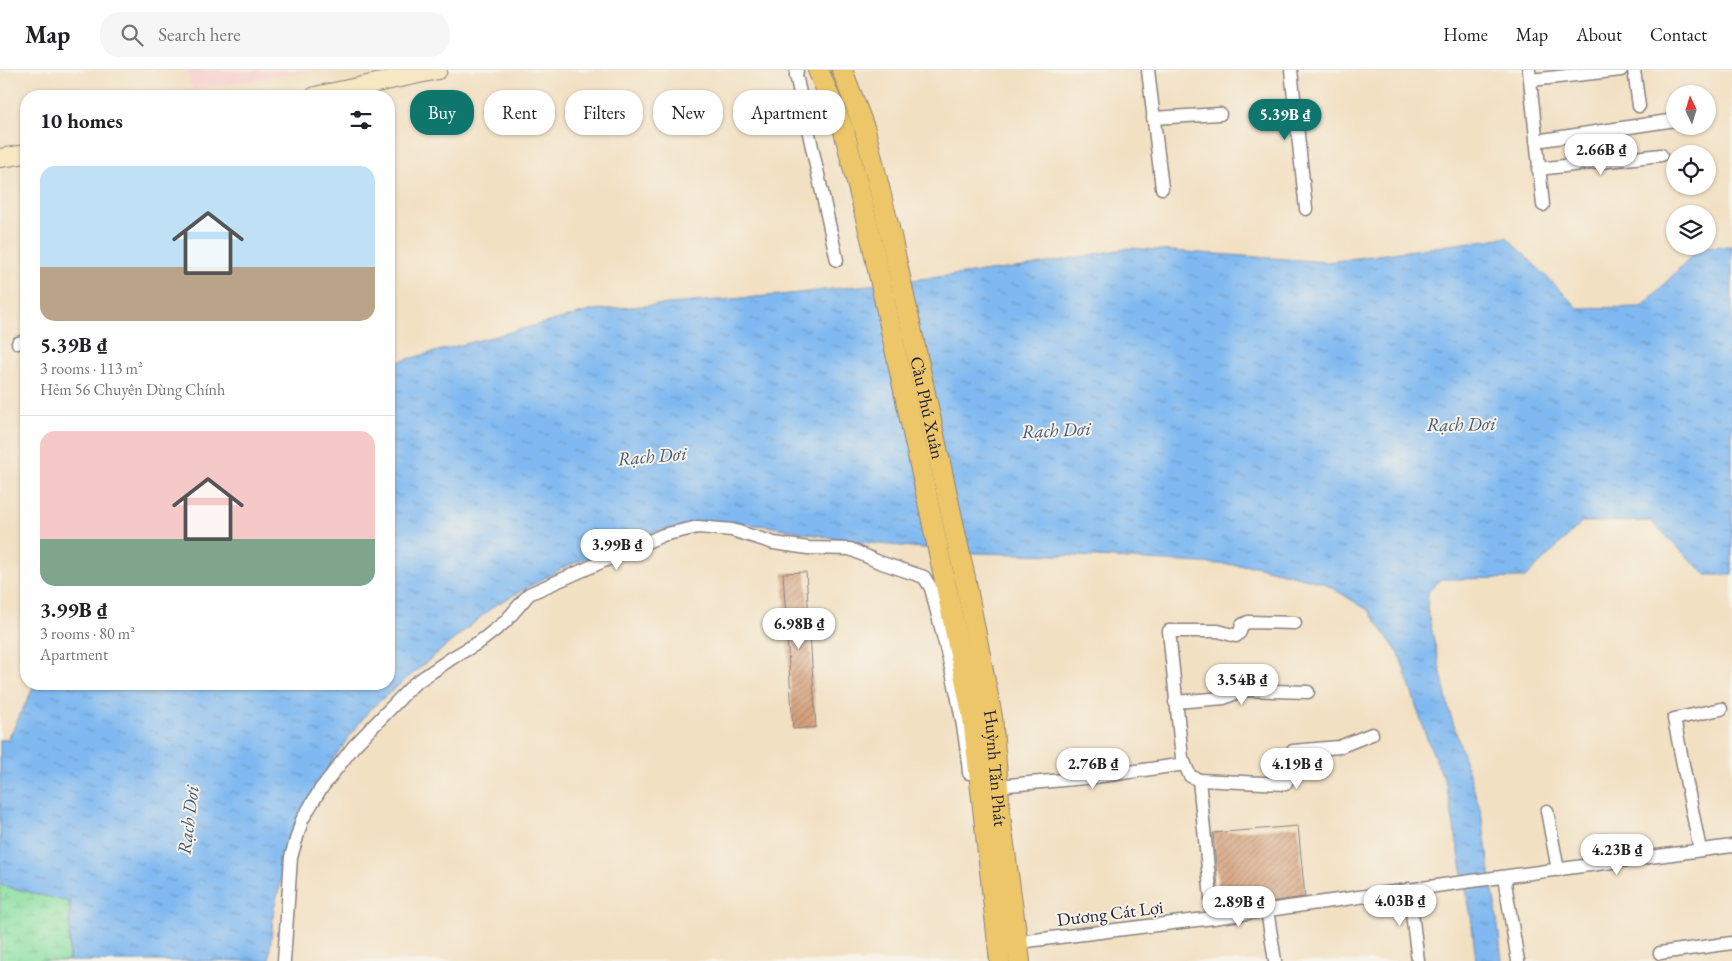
<!DOCTYPE html>
<meta charset="utf-8">
<style>
body{margin:0;font-family:"EB Garamond",serif;background:#f6f6f6;color:#202124;height:100vh;display:flex;flex-direction:column;font-size:19px;white-space:nowrap}
*{box-sizing:border-box;margin:0}
p{font-size:16px;color:#757577}
.icon{flex:none;width:28px;height:28px;fill:none;stroke:currentColor;stroke-width:2;stroke-linecap:round;stroke-linejoin:round}
.map{position:relative;flex:1;overflow:hidden}
.details{position:absolute;left:20px;top:20px;width:375px;height:600px;display:flex;flex-direction:column;background:#fff;border-radius:20px;box-shadow:0 1px 4px #0004}
.details>*{flex:none}
.top-card{position:absolute;left:410px;top:20px;width:475px;height:45px;display:flex;gap:10px}
.needle{width:32px;rotate:356deg}
.fabs{position:absolute;left:1666px;top:15px;display:grid;gap:10px}
.fabs a{display:grid;place-items:center;width:50px;height:50px;border-radius:50%;background:#fff;box-shadow:0 1px 4px #0004;font-size:25px}
.price{position:absolute;translate:-50% -42px;padding:0 11px;border-radius:18px;background:#fff;color:#222;font-size:16px;line-height:32px;filter:drop-shadow(0 1px 2px #0008)}
.price::after{content:'';position:absolute;left:50%;top:30px;width:15px;height:11px;margin-left:-8px;background:inherit;clip-path:polygon(0 0,100% 0,50% 100%)}
.price.selected{background:#0f766e;color:#fff}
ul{padding:0;list-style:none}
li{display:grid;align-content:center;gap:10px;height:265px;padding:0 20px}
li+li{border-top:1px solid #e0e0e0}
li span{display:grid;place-items:center;height:155px;border-radius:15px;color:#555}
li>.icon{margin-inline-start:auto}
span .icon{width:90px;height:90px;fill:#fffc;stroke-width:1}
li b{font-size:21px}
h2{display:flex;justify-content:space-between;align-items:center;height:60px;padding:0 20px;font-size:21px}
.pill{padding:0 18px;border-radius:20px;background:#fff;box-shadow:0 1px 4px #0004;font-size:18px;line-height:45px}
.pill.selected{background:#0f766e;color:#fff}
header{display:flex;align-items:center;gap:30px;box-sizing:border-box;height:70px;padding:0 25px;background:#fff;border-bottom:1px solid #e0e0e0}
header strong{font-size:24px}
nav{display:flex;gap:28px;margin-inline-start:auto;font-size:18px}
.search{width:350px;height:45px;background:#f6f6f6;display:flex;align-items:center;gap:12px;box-sizing:border-box;padding:0 18px;border-radius:20px;color:#757577;font-size:19px}
.map>svg:first-child{display:block}
.built{fill:#f7d0cf}
.wetland{fill:url(#wetland-marsh);stroke:#55806e}
.water{fill:url(#water-ripples);stroke:#516e96}
.building{fill:url(#building-hatch)}
.lines{fill:none;stroke-linecap:round;stroke-linejoin:round}
.minor-casing{stroke:#8a817f;stroke-width:15}
.secondary-casing{stroke:#8a817f;stroke-width:20}
.primary-casing{stroke:#8a817f;stroke-width:22}
.minor{stroke:#fff;stroke-width:12}
.secondary{stroke:#f7e8c3;stroke-width:18}
.primary{stroke:#ecc669;stroke-width:20}
.labels{text-anchor:middle;dominant-baseline:central;stroke-width:4;stroke-linejoin:round;paint-order:stroke}
.street-label{font-size:18px;fill:#22223b;stroke:#f7f3e8}
.water-label{font-size:19px;font-style:italic;fill:#43577b;stroke:#f7f3e8}
</style>
<header>
<strong>Map</strong>
<div class="search"><svg class="icon" aria-label="search" viewBox="0 0 24 24"><circle cx="10" cy="10" r="6"/><path d="M15 15l6 6"/></svg>Search here</div>
<nav><a>Home</a><a>Map</a><a>About</a><a>Contact</a></nav>
</header>
<div class="map">
<svg width="1732" height="891" viewBox="0 0 1732 891">
<defs>
<pattern id="wetland-marsh" width="20" height="14" patternUnits="userSpaceOnUse" patternTransform="scale(1.25)"><rect width="20" height="14" fill="#88dfa2"/><path d="M1 5h8M5 5V1M11 12h8M15 12V8" fill="none" stroke="#75bf8c"/></pattern>
<pattern id="water-ripples" width="26" height="14" patternUnits="userSpaceOnUse" patternTransform="scale(1.25)"><rect width="26" height="14" fill="#80b9f1"/><path d="M2 4q2-2 4 0t4 0M15 11q2-2 4 0t4 0" fill="none" stroke="#6896c4"/></pattern>
<pattern id="building-hatch" width="6" height="6" patternUnits="userSpaceOnUse" patternTransform="scale(1.25)"><rect width="6" height="6" fill="#d5a17c"/><path d="M-1 1l2-2M0 6l6-6M5 7l2-2" fill="none" stroke="#ac8367"/></pattern>
</defs>
<rect width="100%" height="100%" fill="#f7f3e8"/>
<filter id="ink" filterUnits="userSpaceOnUse"><feTurbulence type="fractalNoise" baseFrequency=".02" numOctaves="2"/><feDisplacementMap in="SourceGraphic" scale="10" xChannelSelector="R" yChannelSelector="G"/><feConvolveMatrix kernelMatrix="1 2 1 2 8 2 1 2 1" color-interpolation-filters="sRGB"/></filter>
<filter id="wash" filterUnits="userSpaceOnUse"><feTurbulence type="fractalNoise" baseFrequency=".0096" numOctaves="4" result="noise"/><feDisplacementMap in="SourceGraphic" scale="20" xChannelSelector="R" yChannelSelector="G"/><feGaussianBlur stdDeviation="1.12" result="paint"/><feColorMatrix in="noise" values="0 0 0 0 0 0 0 0 0 0 0 0 0 0 0 0 0 1.4 0 .05"/><feComposite in="paint" operator="in"/></filter>
<g filter="url(#wash)">
<rect width="100%" height="100%" fill="#f2e0c3"/>
<!-- built -->
<path class="built" d="M187,0h131l-126,20z"/>
<!-- wetland -->
<path class="wetland" d="M0,815l70,16 -1,60h-69z"/>
<!-- water -->
<path class="water" d="M1507,167l71,71 64,-1 58,-60 32,-1v329h-26l-55,-54 -69,1 -57,56 -84,1 -13,13 -1,16 22,102 32,102 16,106 5,43h-26l-5,-45 -25,-132 -19,-45 -28,-85 -31,-44 -44,-27 -69,-17 -193,-11 -87,-2 -126,-12 -81,-15 -62,-5 -59,13 -80,32 -73,40 -125,104 -35,48 -38,66 -22,84 -5,53h-200l1,-59 -70,-17v-145h8l27,-56h354v-320l205,-54 187,-15 243,-28 106,-19 198,14z"/>
<g id="blocks">
<!-- building -->
<g class="building">
<path d="M806,502l10,155 -23,2 -10,-156z"/>
<path d="M1298,756l7,71 -85,12 -7,-76z"/>
</g>
</g>
</g>
<g filter="url(#ink)">
<use href="#blocks" fill-opacity="0" stroke="#8a817f" stroke-width="1"/>
<g class="lines">
<!-- minor casing -->
<g class="minor-casing">
<g id="minor">
<path d="M797,0l-1,5 41,185"/>
<path d="M1148,0l14,118"/>
<path d="M1291,0l15,139"/>
<path d="M1529,0l14,135"/>
<path d="M1634,0l5,36"/>
<path d="M1531,10l90,-10"/>
<path d="M1153,48l67,-4"/>
<path d="M1536,71l139,-21"/>
<path d="M1538,99l123,-14"/>
<path d="M18,273l8,-2"/>
<path d="M1175,632l49,-4 19,-8 65,2"/>
<path d="M1199,710l86,4 5,-9 3,-24 46,-4 33,-13"/>
<path d="M998,716l97,-9 90,-13"/>
<path d="M1547,741l11,59"/>
<path d="M1700,780l-26,-131 47,-10"/>
<path d="M1504,807l14,84"/>
<path d="M1409,819l9,72"/>
<path d="M1267,840l8,51"/>
<path d="M1213,848l-14,-138 -9,-4 -8,-18 -13,-127h49l18,5 4,-4 2,-7 6,-3 47,1"/>
<path d="M1011,873l202,-25 244,-35 275,-37"/>
<path d="M1660,883l72,-10"/>
<path d="M284,891l7,-104 11,-37 18,-30 34,-44 60,-62 38,-26 29,-17 24,-19 24,-28 134,-59 35,-8 34,3 42,13 34,5 42,1 29,13 45,15 7,11c15,61 33,122 38,185"/>
</g>
</g>
<!-- secondary casing -->
<g class="secondary-casing">
<g id="secondary">
<path d="M315,26l123,-26"/>
<path d="M0,88l26,-4"/>
</g>
</g>
<!-- primary casing -->
<g class="primary-casing">
<g id="primary">
<path d="M818,0l26,61 28,111 73,339 28,137 27,243"/>
<path id="s1" d="M842,0l23,60 26,106 74,342 27,139 9,106 19,138"/>
</g>
</g>
<!-- minor -->
<use href="#minor" class="minor"/>
<!-- secondary -->
<use href="#secondary" class="secondary"/>
<!-- primary -->
<use href="#primary" class="primary"/>
</g>
</g>
<g class="labels">
<!-- street labels -->
<g class="street-label">
<text stroke="none"><textPath href="#s1" startOffset="349">Cầu Phú Xuân</textPath></text>
<text stroke="none"><textPath href="#s1" startOffset="716">Huỳnh Tấn Phát</textPath></text>
<text transform="translate(1110 843) rotate(-7)">Dương Cát Lợi</text>
</g>
<!-- water labels -->
<g class="water-label">
<text transform="translate(1461 354) rotate(-1)">Rạch Dơi</text>
<text transform="translate(1056 360) rotate(-3)">Rạch Dơi</text>
<text transform="translate(652 386) rotate(-5)">Rạch Dơi</text>
<text transform="translate(188 750) rotate(-83)">Rạch Dơi</text>
</g>
</g>
</svg>
<div class="fabs">
<a><svg class="needle" viewBox="-14 -14 28 28"><path d="M0-13l5 13h-10z" fill="#e53935"/><path d="M0 13l5-13h-10z" fill="#757577"/></svg></a>
<a><svg class="icon" aria-label="locate" viewBox="0 0 24 24"><circle cx="12" cy="12" r="6"/><path d="M12 2v4M12 18v4M2 12h4M18 12h4"/></svg></a>
<a><svg class="icon" aria-label="layers" viewBox="0 0 24 24"><path d="M12 4l9 5-9 5-9-5zM3 14l9 5 9-5"/></svg></a>
</div>
<b class="price selected" style="left:1285px;top:71px">5.39B ₫</b>
<b class="price" style="left:1601px;top:106px">2.66B ₫</b>
<b class="price" style="left:617px;top:501px">3.99B ₫</b>
<b class="price" style="left:799px;top:580px">6.98B ₫</b>
<b class="price" style="left:1242px;top:636px">3.54B ₫</b>
<b class="price" style="left:1093px;top:720px">2.76B ₫</b>
<b class="price" style="left:1297px;top:720px">4.19B ₫</b>
<b class="price" style="left:1617px;top:806px">4.23B ₫</b>
<b class="price" style="left:1400px;top:857px">4.03B ₫</b>
<b class="price" style="left:1239px;top:858px">2.89B ₫</b>
<div class="top-card">
<a class="pill selected">Buy</a>
<a class="pill">Rent</a>
<a class="pill">Filters</a>
<a class="pill">New</a>
<a class="pill">Apartment</a>
</div>
<section class="details">
<h2>10 homes<svg class="icon" aria-label="filters" viewBox="0 0 24 24"><path d="M4 7h16M4 17h16"/><circle cx="9" cy="7" r="2"/><circle cx="15" cy="17" r="2"/></svg></h2>
<ul>
<li><span style="background:linear-gradient(#bfe0f5 65%,#b9a48a 0)"><svg class="icon" aria-label="home" viewBox="0 0 24 24"><path d="M3 11l9-7 9 7M6 9v11h12V9"/></svg></span><div><b>5.39B ₫</b><p>3 rooms · 113 m²</p><p>Hẻm 56 Chuyên Dùng Chính</p></div></li>
<li><span style="background:linear-gradient(#f6c9c9 70%,#7fa58c 0)"><svg class="icon" aria-label="home" viewBox="0 0 24 24"><path d="M3 11l9-7 9 7M6 9v11h12V9"/></svg></span><div><b>3.99B ₫</b><p>3 rooms · 80 m²</p><p>Apartment</p></div></li>
</ul>
</section>
</div>
